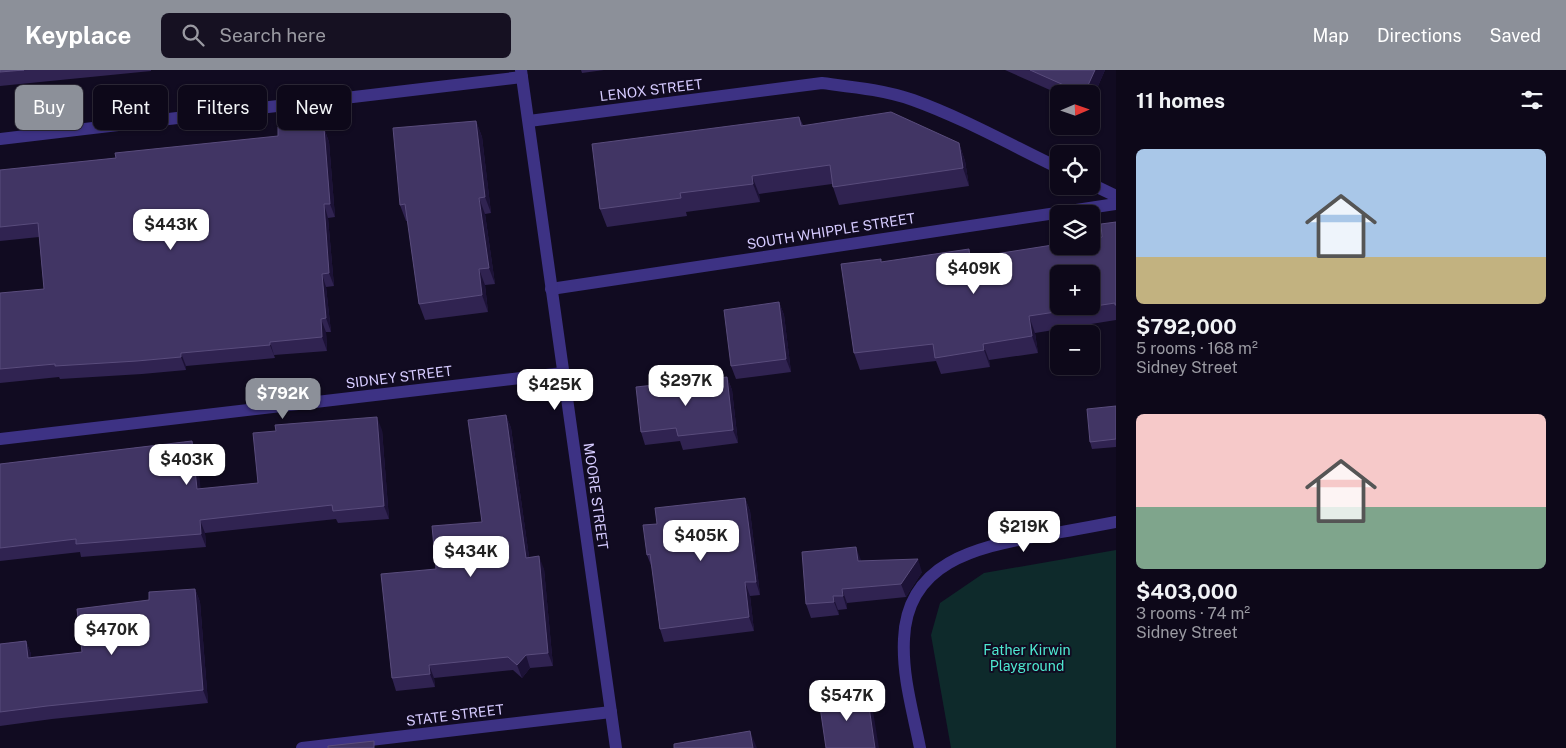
<!DOCTYPE html>
<meta charset="utf-8">
<style>
body{margin:0;font-family:"Public Sans",sans-serif;background:#161122;color:#f1f3f6;height:100vh;display:flex;flex-direction:column;font-size:19px;white-space:nowrap}
*{box-sizing:border-box;margin:0}
p{font-size:16px;color:#9a9aa2}
.icon{flex:none;width:28px;height:28px;fill:none;stroke:currentColor;stroke-width:2;stroke-linecap:round;stroke-linejoin:round}
.map{position:relative;flex:1;overflow:hidden}
.side{display:flex;flex-direction:column;background:#0d0819;width:450px}
.side>*{flex:none}
.banner{position:absolute;left:15px;top:15px;width:475px;height:45px;display:flex;gap:10px}
.needle{width:32px;rotate:88deg}
.fabs{position:absolute;left:1050px;top:15px;display:grid;gap:10px}
.fabs a{display:grid;place-items:center;width:50px;height:50px;border-radius:8px;background:#0d0819;box-shadow:0 1px 4px #0004,0 0 0 1px #2d2938;font-size:25px}
.price{position:absolute;translate:-50% -42px;padding:0 11px;border-radius:10px;background:#fff;color:#222;font-size:16px;line-height:32px;filter:drop-shadow(0 1px 2px #0008)}
.price::after{content:'';position:absolute;left:50%;top:30px;width:15px;height:11px;margin-left:-8px;background:inherit;clip-path:polygon(0 0,100% 0,50% 100%)}
.price.current{background:#8c9099;color:#fff}
ul{padding:0;list-style:none}
li{display:grid;align-content:center;gap:10px;height:265px;padding:0 20px}
li span{display:grid;place-items:center;height:155px;border-radius:8px;color:#555}
li>.icon{margin-inline-start:auto}
span .icon{width:90px;height:90px;fill:#fffc;stroke-width:1}
li b{font-size:21px}
h2{display:flex;justify-content:space-between;align-items:center;height:60px;padding:0 20px;font-size:21px}
.pill{padding:0 18px;border-radius:8px;background:#0d0819;box-shadow:0 1px 4px #0004,0 0 0 1px #2d2938;font-size:18px;line-height:45px}
.pill.current{background:#8c9099;color:#fff}
header{display:flex;align-items:center;gap:30px;box-sizing:border-box;height:70px;padding:0 25px;background:#8c9099;color:#fff}
header strong{font-size:24px}
nav{display:flex;gap:28px;margin-inline-start:auto;font-size:18px}
.search{width:350px;height:45px;background:#161122;display:flex;align-items:center;gap:12px;box-sizing:border-box;padding:0 18px;border-radius:8px;color:#9a9aa2;font-size:19px}
main{display:flex;flex:1;min-height:0}
.map>svg:first-child{display:block}
.green{fill:#0e2a2b}
.lines{fill:none;stroke-linecap:round;stroke-linejoin:round}
.minor{stroke:#3d3284;stroke-width:12}
.tertiary{stroke:#3d3284;stroke-width:12}
.wall{fill:#302351}
.shaded-wall{fill:#1c1236}
.building{fill:#413564;stroke:#594c7c;fill-rule:evenodd}
.labels{text-anchor:middle;dominant-baseline:central;stroke-width:4;stroke-linejoin:round;paint-order:stroke}
.street-label{font-size:14px;fill:#d6cbff;stroke:#110b21}
.park-label{font-size:14px;fill:#4ee8d0;stroke:#110b21}
</style>
<header>
<strong>Keyplace</strong>
<div class="search"><svg class="icon" aria-label="search" viewBox="0 0 24 24"><circle cx="10" cy="10" r="6"/><path d="M15 15l6 6"/></svg>Search here</div>
<nav><a>Map</a><a>Directions</a><a>Saved</a></nav>
</header>
<main>
<div class="map">
<svg width="1116" height="678" viewBox="0 0 1116 678">
<rect width="100%" height="100%" fill="#110b21"/>
<!-- green -->
<path class="green" d="M1116,480v198h-165l-20,-113 9,-32 44,-30z"/>
<g class="lines">
<!-- minor -->
<g class="minor">
<path d="M529,51l293,-38c31,4 62,7 91,17 50,18 98,45 146,68"/>
<path d="M0,69l522,-62"/>
<path d="M1091,114l25,12"/>
<path d="M551,219l565,-85"/>
<path d="M0,369l563,-66"/>
<path d="M302,678l309,-36"/>
<path d="M920,678c-7,-36 -18,-72 -16,-109 3,-77 72,-91 133,-103 27,-4 53,-9 79,-14"/>
</g>
<!-- tertiary -->
<path class="tertiary" d="M521,0l95,678"/>
</g>
<!-- wall -->
<g class="wall">
<path d="M0,0h151v1l-151,15z"/>
<path d="M581,0h23l-22,3z"/>
<path d="M1005,0h100l-14,32v-8h-32z"/>
<path d="M799,47l4,8 156,18 6,18 4,25 -130,19 -7,-21 -73,10 1,8 -74,10 1,4 -80,11 -7,-18z"/>
<path d="M476,51l6,16 9,76 -6,1 10,70 -10,1 3,27 -63,8 -6,-16 -11,-83h-2l-6,-16z"/>
<path d="M313,54l1,5 10,-1 5,14 6,75 -7,1 6,68 -8,1 5,45h-5l1,19 -53,4 1,3 -89,8v4l-44,4 -82,5 -1,-2 -59,6v-90l44,-4 -5,-52 -39,4v-71l116,-12 162,-22z"/>
<path d="M1116,152v98l-81,13 3,20 -49,7 1,7 -49,7 -5,-13 -76,9 -6,-17 28,-91 90,-4 130,-21z"/>
<path d="M779,232l5,13 7,57 -55,7 -5,-13z"/>
<path d="M727,307l5,13 6,53 -55,7 -3,-9 -35,4 -4,-13z"/>
<path d="M1116,336v41l-24,2 -2,-7z"/>
<path d="M506,345l5,13 18,129 15,12 9,97 -23,2 -8,10 -9,-8 -79,8 1,9 -39,4 -4,-13 44,-109 46,-47z"/>
<path d="M382,360l7,89 -51,4 -2,-4 -131,14 1,14 -125,10 -1,-5 -80,9v-97l192,-23 5,13 3,35 58,-6z"/>
<path d="M745,428l5,13 10,84 -10,1 4,35 -90,11 -4,-13 -8,-61 -5,-13 10,-31z"/>
<path d="M861,491l61,11 -16,25 -59,6v6l-9,1 1,5 -28,3 -5,-14z"/>
<path d="M195,519l5,13 8,101 -156,16 -52,7v-82l26,-3 5,13v3l51,-5 67,-52z"/>
</g>
<!-- shaded-wall -->
<g class="shaded-wall">
<path d="M1095,0h10l-14,32v-8h-7z"/>
<path d="M476,51l6,16 9,76 -6,-16z"/>
<path d="M324,58l5,14 6,75 -5,-13z"/>
<path d="M959,73l6,18 4,25 -6,-18z"/>
<path d="M752,106l7,18 1,8 -7,-18z"/>
<path d="M479,128l6,16 10,70 -6,-16z"/>
<path d="M324,134l4,14 6,68 -5,-13z"/>
<path d="M479,199l6,16 3,27 -6,-17z"/>
<path d="M322,204l4,13 5,45 -5,-14z"/>
<path d="M779,232l5,13 7,57 -5,-13z"/>
<path d="M1029,246l6,17 3,20 -6,-17z"/>
<path d="M321,249l5,13 1,19 -5,-14z"/>
<path d="M270,272l4,13 1,3 -5,-13z"/>
<path d="M983,274l6,16 1,7 -6,-17z"/>
<path d="M181,283l5,13v4l-5,-13z"/>
<path d="M727,307l5,13 6,53 -5,-13z"/>
<path d="M506,345l5,13 20,143 -5,-13z"/>
<path d="M377,347l5,13 7,89 -5,-13z"/>
<path d="M192,371l5,13 5,48 -5,-13z"/>
<path d="M745,428l5,13 10,84 -4,-13z"/>
<path d="M200,450l5,13 1,14 -5,-13z"/>
<path d="M856,477l5,13 2,14 -5,-13z"/>
<path d="M539,486l5,13 9,97 -5,-13z"/>
<path d="M918,489l4,13 -16,25 -5,-13z"/>
<path d="M745,512l5,14 4,35 -5,-14z"/>
<path d="M195,519l5,13 8,101 -5,-13z"/>
<path d="M842,519l5,14v6l-4,-13z"/>
<path d="M833,526l5,14 1,5 -5,-13z"/>
<path d="M26,571l5,13 1,17 -4,-13z"/>
<path d="M526,585l4,13 -8,10 -5,-13z"/>
<path d="M429,595l5,13 1,9 -5,-13z"/>
<path d="M867,623l6,18 6,37h-4z"/>
<path d="M750,661l7,17h-4z"/>
</g>
<!-- building -->
<g class="building">
<path d="M0,0h24l-24,2z"/>
<path d="M1030,0h65l-11,24z"/>
<path d="M891,42l68,31 4,25 -130,19 -3,-22 -78,11 1,8 -73,9 1,5 -81,11 -8,-65 207,-27 2,9z"/>
<path d="M476,51l9,76 -6,1 10,70 -10,1 3,26 -63,9 -14,-100 -5,1 -7,-77z"/>
<path d="M313,54v5l11,-1 6,76h-6l5,69 -7,1 4,44 -5,1 1,18 -52,5v3l-89,8v4l-44,4 -82,5v-2l-55,5v-76l44,-4 -6,-66 -38,4v-57l116,-12 -1,-5 163,-17v-9z"/>
<path d="M1116,152v83h-1v-2l-86,13 3,20 -49,8 1,6 -49,8 -2,-14 -79,9 -13,-89 40,-5v3l88,-13 1,9 89,-14v2h32v-7l11,-2 -1,-13zM1059,204h32v32h-32z"/>
<path d="M779,232l7,57 -55,7 -7,-56z"/>
<path d="M727,307l6,53 -55,6 -2,-8 -35,4 -5,-45z"/>
<path d="M1116,336v33l-26,3 -3,-33z"/>
<path d="M506,345l20,143 13,-2 9,97 -22,2 -9,10 -9,-8 -79,8 1,9 -38,4 -11,-104 55,-5 -4,-43 50,-4 -14,-102z"/>
<path d="M377,347l7,89 -51,5 -1,-6 -132,15 1,14 -125,10v-5l-76,9v-84l192,-23 5,48 61,-6 -5,-50 23,-2 -1,-6z"/>
<path d="M745,428l11,84h-11l4,35 -89,12 -10,-75 -3,1 -4,-30 14,-1 -2,-16z"/>
<path d="M856,477l2,14 60,-2 -17,25 -59,5 1,7h-10l1,6 -28,2 -4,-52z"/>
<path d="M195,519l8,101 -156,16 -47,6v-68l26,-3 2,17 54,-6 -5,-43 72,-9v-8z"/>
<path d="M867,623l8,55h-49l-7,-48z"/>
<path d="M750,661l3,17h-79v-4z"/>
<path d="M374,671v7h-46v-2z"/>
</g>
<g class="labels">
<!-- street labels -->
<g class="street-label">
<text transform="translate(651 20) rotate(-7)">LENOX STREET</text>
<text transform="translate(831 161) rotate(-9)">SOUTH WHIPPLE STREET</text>
<text transform="translate(399 307) rotate(-7)">SIDNEY STREET</text>
<text transform="translate(596 426) rotate(82)">MOORE STREET</text>
<text transform="translate(455 645) rotate(-7)">STATE STREET</text>
</g>
<!-- park labels -->
<g class="park-label">
<text x="1027" y="580">Father Kirwin<tspan x="1027" dy="16">Playground</tspan></text>
</g>
</g>
</svg>
<div class="fabs">
<a><svg class="needle" viewBox="-14 -14 28 28"><path d="M0-13l5 13h-10z" fill="#e53935"/><path d="M0 13l5-13h-10z" fill="#9a9aa2"/></svg></a>
<a><svg class="icon" aria-label="locate" viewBox="0 0 24 24"><circle cx="12" cy="12" r="6"/><path d="M12 2v4M12 18v4M2 12h4M18 12h4"/></svg></a>
<a><svg class="icon" aria-label="layers" viewBox="0 0 24 24"><path d="M12 4l9 5-9 5-9-5zM3 14l9 5 9-5"/></svg></a>
<a>+</a>
<a>−</a>
</div>
<b class="price" style="left:171px;top:181px">$443K</b>
<b class="price" style="left:974px;top:225px">$409K</b>
<b class="price" style="left:686px;top:337px">$297K</b>
<b class="price" style="left:555px;top:341px">$425K</b>
<b class="price current" style="left:283px;top:350px">$792K</b>
<b class="price" style="left:187px;top:416px">$403K</b>
<b class="price" style="left:1024px;top:483px">$219K</b>
<b class="price" style="left:701px;top:492px">$405K</b>
<b class="price" style="left:471px;top:508px">$434K</b>
<b class="price" style="left:112px;top:586px">$470K</b>
<b class="price" style="left:847px;top:652px">$547K</b>
<div class="banner">
<a class="pill current">Buy</a>
<a class="pill">Rent</a>
<a class="pill">Filters</a>
<a class="pill">New</a>
</div>
</div>
<section class="side">
<h2>11 homes<svg class="icon" aria-label="filters" viewBox="0 0 24 24"><path d="M4 7h16M4 17h16"/><circle cx="9" cy="7" r="2"/><circle cx="15" cy="17" r="2"/></svg></h2>
<ul>
<li><span style="background:linear-gradient(#a9c7e8 70%,#c2b280 0)"><svg class="icon" aria-label="home" viewBox="0 0 24 24"><path d="M3 11l9-7 9 7M6 9v11h12V9"/></svg></span><div><b>$792,000</b><p>5 rooms · 168 m²</p><p>Sidney Street</p></div></li>
<li><span style="background:linear-gradient(#f6c9c9 60%,#7fa58c 0)"><svg class="icon" aria-label="home" viewBox="0 0 24 24"><path d="M3 11l9-7 9 7M6 9v11h12V9"/></svg></span><div><b>$403,000</b><p>3 rooms · 74 m²</p><p>Sidney Street</p></div></li>
</ul>
</section>
</main>
